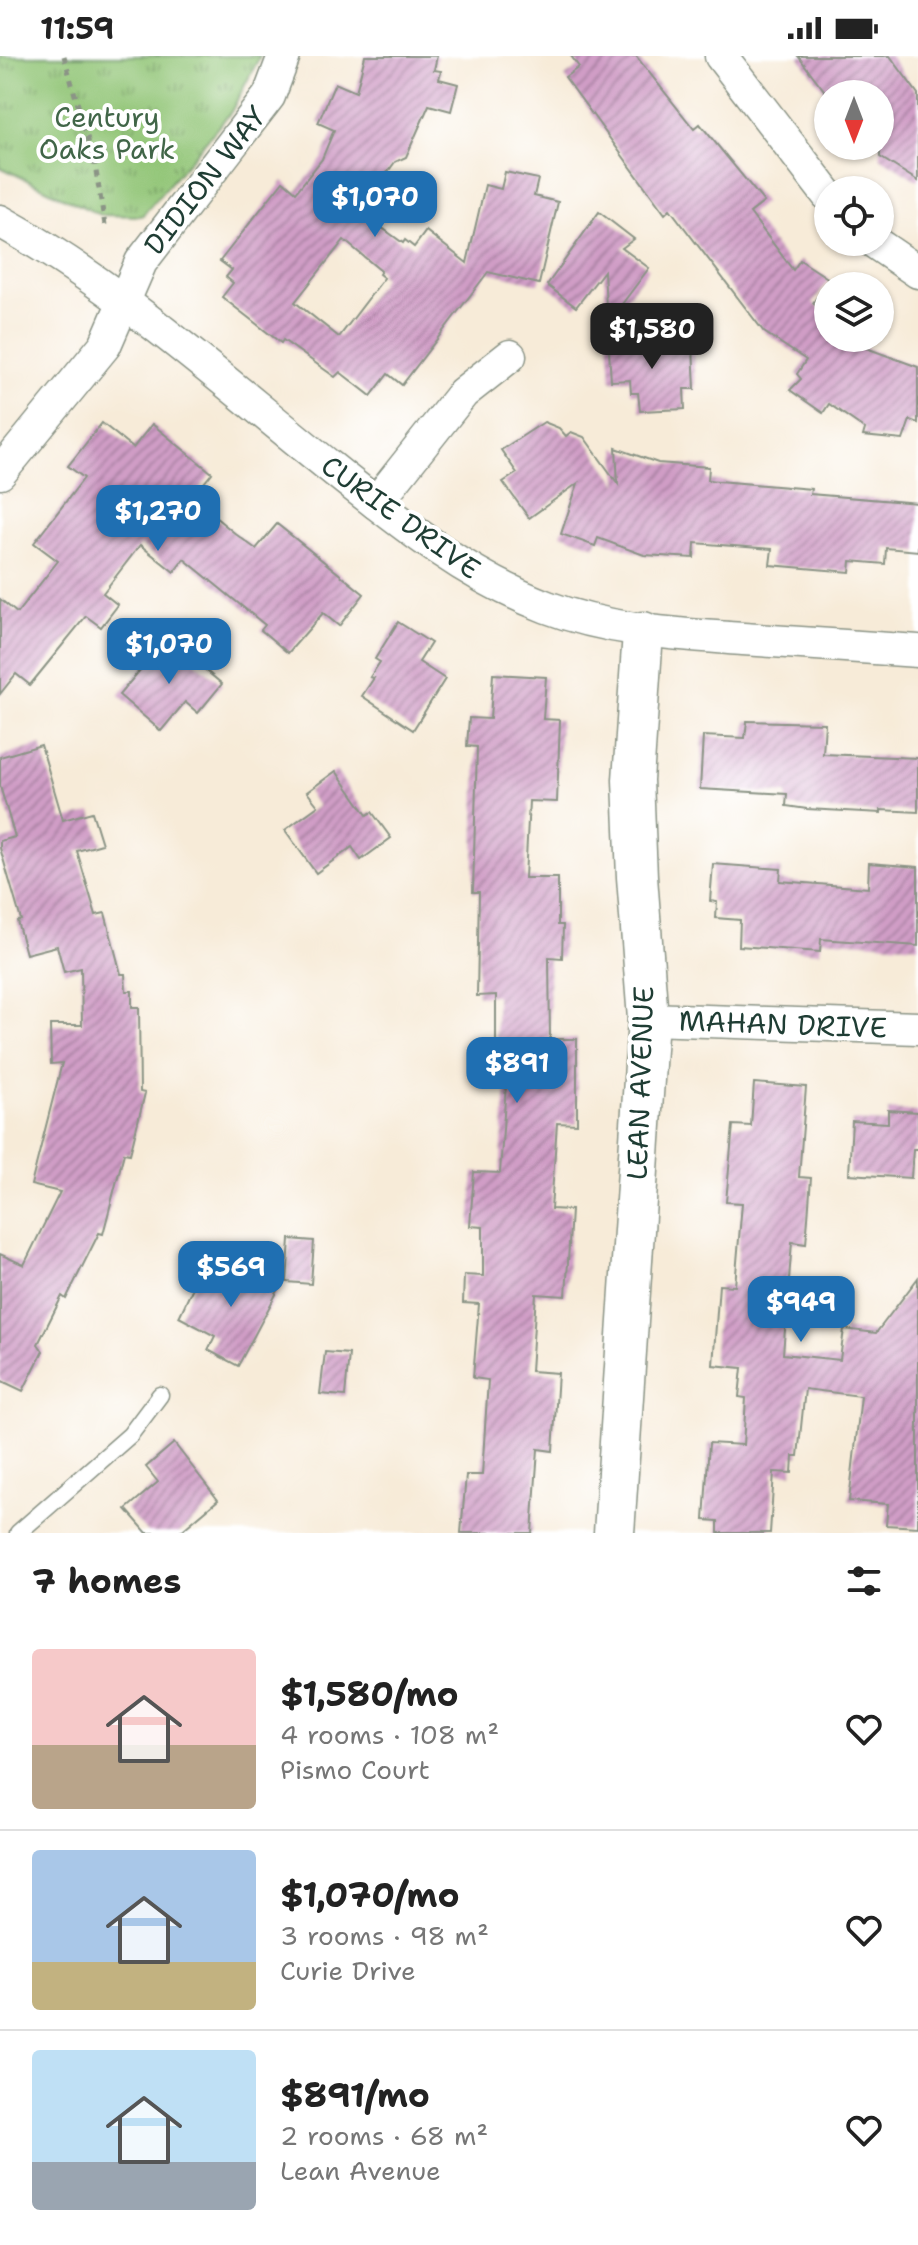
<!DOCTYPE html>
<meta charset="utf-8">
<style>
body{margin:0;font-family:"Shantell Sans",sans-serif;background:#f2f2f2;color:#222;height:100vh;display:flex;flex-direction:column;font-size:30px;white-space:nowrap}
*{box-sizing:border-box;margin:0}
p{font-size:26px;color:#767676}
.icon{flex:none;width:44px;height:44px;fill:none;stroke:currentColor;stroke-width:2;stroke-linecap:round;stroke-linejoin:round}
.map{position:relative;height:1477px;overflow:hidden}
.side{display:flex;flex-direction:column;background:#fff;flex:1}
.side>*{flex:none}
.needle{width:52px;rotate:180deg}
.fabs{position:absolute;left:814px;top:24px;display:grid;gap:16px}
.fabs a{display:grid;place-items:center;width:80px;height:80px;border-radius:50%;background:#fff;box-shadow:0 2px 6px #0004;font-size:40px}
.price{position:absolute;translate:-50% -68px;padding:0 18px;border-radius:16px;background:#1f6fb2;color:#fff;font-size:26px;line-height:52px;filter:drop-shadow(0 2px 4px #0008)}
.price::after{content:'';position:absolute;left:50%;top:48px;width:24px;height:18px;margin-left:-12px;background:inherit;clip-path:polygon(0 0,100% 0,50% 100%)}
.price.on{background:#222;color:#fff}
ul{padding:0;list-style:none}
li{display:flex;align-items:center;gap:24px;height:200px;padding:0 32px}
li+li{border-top:2px solid #e0e0e0}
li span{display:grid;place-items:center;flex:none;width:224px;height:160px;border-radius:8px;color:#555}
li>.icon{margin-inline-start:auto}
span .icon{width:96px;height:96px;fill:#fffc;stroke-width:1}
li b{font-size:34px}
h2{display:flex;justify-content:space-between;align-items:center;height:96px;padding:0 32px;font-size:34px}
.status{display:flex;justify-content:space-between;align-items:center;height:56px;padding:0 40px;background:#fff;direction:ltr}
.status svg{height:22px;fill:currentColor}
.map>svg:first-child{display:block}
.grass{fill:url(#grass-tufts);stroke:#588155;stroke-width:2}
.building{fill:url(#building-hatch);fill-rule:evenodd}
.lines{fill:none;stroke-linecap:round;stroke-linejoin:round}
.service-casing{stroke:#8b9486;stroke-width:19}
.minor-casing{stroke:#8b9486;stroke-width:35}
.tertiary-casing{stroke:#8b9486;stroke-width:43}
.path{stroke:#8b9486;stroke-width:5;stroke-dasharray:6 6;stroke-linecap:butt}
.service{stroke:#fff;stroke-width:16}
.minor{stroke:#fff;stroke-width:32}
.tertiary{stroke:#fff;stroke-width:40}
.labels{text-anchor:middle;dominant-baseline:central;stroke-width:8;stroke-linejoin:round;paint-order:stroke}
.park-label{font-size:28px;fill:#416648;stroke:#fff}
.street-label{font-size:28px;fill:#1f3d34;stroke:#fff}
</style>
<div class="status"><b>11:59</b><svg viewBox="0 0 49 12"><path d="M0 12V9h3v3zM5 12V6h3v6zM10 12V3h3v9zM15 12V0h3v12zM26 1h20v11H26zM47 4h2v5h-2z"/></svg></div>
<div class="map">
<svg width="918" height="1477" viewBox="0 0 918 1477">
<defs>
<pattern id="grass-tufts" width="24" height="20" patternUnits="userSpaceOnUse" patternTransform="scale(2)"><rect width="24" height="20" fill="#91c576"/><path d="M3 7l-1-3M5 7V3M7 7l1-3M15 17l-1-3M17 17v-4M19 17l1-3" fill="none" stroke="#76a162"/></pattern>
<pattern id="building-hatch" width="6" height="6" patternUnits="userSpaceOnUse" patternTransform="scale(2)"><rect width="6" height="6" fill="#d09dc6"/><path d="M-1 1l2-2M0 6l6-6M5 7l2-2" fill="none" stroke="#a881a2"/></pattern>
</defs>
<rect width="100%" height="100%" fill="#fff"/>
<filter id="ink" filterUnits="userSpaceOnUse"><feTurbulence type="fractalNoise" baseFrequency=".0125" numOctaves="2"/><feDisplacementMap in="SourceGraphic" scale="16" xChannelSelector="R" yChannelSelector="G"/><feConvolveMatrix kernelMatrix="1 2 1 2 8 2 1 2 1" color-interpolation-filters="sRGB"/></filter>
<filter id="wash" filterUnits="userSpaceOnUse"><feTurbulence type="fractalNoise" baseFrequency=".006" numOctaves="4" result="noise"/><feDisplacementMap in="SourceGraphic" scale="32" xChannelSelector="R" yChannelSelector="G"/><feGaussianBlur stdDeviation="1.8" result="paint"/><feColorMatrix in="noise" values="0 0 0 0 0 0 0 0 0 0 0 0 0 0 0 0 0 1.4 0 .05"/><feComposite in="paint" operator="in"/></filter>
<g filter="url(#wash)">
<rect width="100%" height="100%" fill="#f7ebd8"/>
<!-- grass -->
<path class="grass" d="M0,0h260l-29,56 -89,104 -42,-1 -100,-48z"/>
<g id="blocks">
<!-- building -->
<g class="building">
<path d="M365,0h72l-3,14 7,1 -2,8 19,5 -7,27 -22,-6 -23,52 -11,5 -36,49 44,32 2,-3 9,7 12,-16 41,32 18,-78 16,4 4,-17 33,7 -4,17 24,6 -19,82 -51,-12 -86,113 -14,-11 -17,22 -31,-24 -5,5 -52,-37 -2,3 -59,-46 11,-14 -7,-6 6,-7 -12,-9 63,-80 13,11 26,-33 12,-29 -16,-7 17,-40 21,9zM344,184l37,31 -2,3 5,4 -45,59 -44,-35z"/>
<path d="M571,0h65l58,73 6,-5 64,78 -14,11 43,57 7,-10 29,19 -16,24 15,11v24h11l79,29v56l-8,-3 -7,20 -40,-4 2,-7 -36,-25 -6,9 -33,-23 11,-11 -4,-5 9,-14 -42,-28 -94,-123 -5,5 -100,-137 14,-10z"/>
<path d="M798,0h92l28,38v87l-38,-24v-63h-53z"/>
<path d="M599,156l35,27 -12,9 27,20 -42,56 -3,-53 -28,36 -29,-22z"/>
<path d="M651,277v16l42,-2 2,42h-11l1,20 -45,2 -2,-18h-7l-1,-13 -19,1 -3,-45z"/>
<path d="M544,366l15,6 7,8 5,-4 13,5 34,47 -2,-36 42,15 51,4 -1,13 103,9 -1,5 108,9v48l-32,-3 -1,16 -34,-3 -1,11 -80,-7 2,-16 -77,-6 -1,15 -50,-3 -46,-17 -3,8 -34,-12 17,-51 -49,35 -26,-36 14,-9 -16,-23z"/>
<path d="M102,367l31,25 19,-24 60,49 -20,25 45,37 19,14 21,-25 87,70 -25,32 -16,-13 -35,40 -27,-23 4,-5 -81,-66 -10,13 -34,-27 -37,48 15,12 -17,22 -15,-11 -56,69 -14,-11 -16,20v-95l17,14 41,-52 -24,-18 50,-65 -16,-12z"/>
<path d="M398,566l33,21 -12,19 26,17 -32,51 -51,-34 12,-18 -4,-1 10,-15 -5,-3z"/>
<path d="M167,582l55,46 -24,29 -13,-11 -24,29 -42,-36z"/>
<path d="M493,618l53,3 -3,42 17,1 -3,82 -28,-1 -4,77h33v47h5l-1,33 -13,-1 1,82h27v85l-20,-1 -6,86 20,1 -5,86 -30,-2 -5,77 27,2 -5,78 -15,-2 -6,84h-71l5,-58h16l6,-95 -15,-2 6,-74 -16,-1 1,-28 19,1v-49l-13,-1 4,-54 26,1 8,-118h-12v-60l-19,1 2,-104h-6l4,-145 -10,-1 2,-28 21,1z"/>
<path d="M747,665l78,2 -2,31 95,4v54l-37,-2v3l-74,-4 -21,-3 1,-12 -87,-5 3,-53 42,2z"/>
<path d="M41,689l22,75 29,-8 10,32 -25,7 19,64 9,-2 16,61h4l1,17h6v16h7l1,85 5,1 -15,61 -6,-1 -21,81 -4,-1 -33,66 -4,-3 -24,48 5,7 -20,40 -23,-11v-126l24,11 36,-73 -29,-7 31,-122 -11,1 -1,-39h32l-1,-57 -17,4 -7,-26 -31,8 -9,-33 4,-1 -21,-72v-7l15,-4 -15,-51v-29z"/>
<path d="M336,715l31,44 5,-3 19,26 -30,22 -9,-13 -36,26 -31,-43 33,-24 -11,-14z"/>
<path d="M869,807l49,4v79l-97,-7 -1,13 -81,-6 1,-26 -24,-2 1,-16 -7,-1 3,-37 68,5 -1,12 88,7z"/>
<path d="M754,1027l52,4 -7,90 12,1 -5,66 -14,-2 -9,112 57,6 4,-31 32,4 42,-55v249l-32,-2 2,-21 -39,-3 12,-105 -56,-7 -7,67h-5l-1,17 -18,-1 -4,61h-52v-12l-14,-1 5,-77 34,2 3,-47 -7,-1 3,-29 -29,-3 6,-80 16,1 7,-83 -16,-1 7,-77 18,1z"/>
<path d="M888,1054l30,2v37h-5l-2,29 -62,-4 3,-53 36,2z"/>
<path d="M290,1183l24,2 -3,43 -24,-2z"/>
<path d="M243,1207l39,20 -44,83 -30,-16 7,-14 -36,-19 23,-49 30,16z"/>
<path d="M325,1296l24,2 -4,42 -25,-2z"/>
<path d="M174,1387l44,57 -39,33h-32l-21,-24 32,-27 -12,-15z"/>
</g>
</g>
</g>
<g filter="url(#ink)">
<use href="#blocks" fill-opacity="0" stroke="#8b9486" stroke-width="2"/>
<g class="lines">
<!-- service casing -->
<g class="service-casing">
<path id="service" d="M18,1477l112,-98 30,-40"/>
</g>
<!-- minor casing -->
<g class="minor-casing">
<g id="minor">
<path d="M721,0l107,139"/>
<path d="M0,165c119,66 223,160 329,245 68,54 136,110 218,141 63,24 129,27 196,32 58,4 117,8 175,12"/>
<path d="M874,186l44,30"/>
<path d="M0,417l105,-128 36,-83 128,-166 15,-40"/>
<path d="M376,447l87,-110 47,-37"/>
<path d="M648,963l270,9"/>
</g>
</g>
<!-- tertiary casing -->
<g class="tertiary-casing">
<path id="tertiary" d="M614,1477l34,-514 -11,-142 -4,-97 10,-148"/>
</g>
<!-- path -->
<path class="path" d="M64,0l31,109 10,60"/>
<!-- service -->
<use href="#service" class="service"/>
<!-- minor -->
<use href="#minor" class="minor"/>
<!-- tertiary -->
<use href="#tertiary" class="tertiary"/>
</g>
</g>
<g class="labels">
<!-- park labels -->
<g class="park-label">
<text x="107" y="61">Century<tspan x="107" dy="32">Oaks Park</tspan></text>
</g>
<!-- street labels -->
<g class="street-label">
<text transform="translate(205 124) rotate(-52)">DIDION WAY</text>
<text transform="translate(401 461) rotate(36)">CURIE DRIVE</text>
<text transform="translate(783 968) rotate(2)">MAHAN DRIVE</text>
<text transform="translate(640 1027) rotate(-88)">LEAN AVENUE</text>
</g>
</g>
</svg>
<div class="fabs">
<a><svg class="needle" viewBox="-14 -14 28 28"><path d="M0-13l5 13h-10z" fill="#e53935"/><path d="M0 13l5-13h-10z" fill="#767676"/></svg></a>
<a><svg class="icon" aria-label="locate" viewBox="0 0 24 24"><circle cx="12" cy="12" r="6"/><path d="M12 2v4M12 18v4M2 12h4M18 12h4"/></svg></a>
<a><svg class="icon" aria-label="layers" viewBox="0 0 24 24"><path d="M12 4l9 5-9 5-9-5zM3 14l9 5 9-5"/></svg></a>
</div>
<b class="price" style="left:375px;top:183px">$1,070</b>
<b class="price on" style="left:652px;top:315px">$1,580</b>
<b class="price" style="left:158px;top:497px">$1,270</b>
<b class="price" style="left:169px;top:630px">$1,070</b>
<b class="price" style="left:517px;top:1049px">$891</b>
<b class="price" style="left:231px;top:1253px">$569</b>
<b class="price" style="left:801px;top:1288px">$949</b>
</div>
<section class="side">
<h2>7 homes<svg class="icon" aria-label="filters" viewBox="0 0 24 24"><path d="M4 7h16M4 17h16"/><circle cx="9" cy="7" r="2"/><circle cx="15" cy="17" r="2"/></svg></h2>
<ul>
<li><span style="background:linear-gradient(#f6c9c9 60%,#b9a48a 0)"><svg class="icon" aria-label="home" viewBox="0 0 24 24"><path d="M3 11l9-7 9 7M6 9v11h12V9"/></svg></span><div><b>$1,580/mo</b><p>4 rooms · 108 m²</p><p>Pismo Court</p></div><svg class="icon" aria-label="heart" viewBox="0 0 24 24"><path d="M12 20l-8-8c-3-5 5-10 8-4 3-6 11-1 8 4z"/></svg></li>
<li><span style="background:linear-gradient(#a9c7e8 70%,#c2b280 0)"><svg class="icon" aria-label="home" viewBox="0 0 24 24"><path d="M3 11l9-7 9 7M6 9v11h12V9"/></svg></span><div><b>$1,070/mo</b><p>3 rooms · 98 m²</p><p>Curie Drive</p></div><svg class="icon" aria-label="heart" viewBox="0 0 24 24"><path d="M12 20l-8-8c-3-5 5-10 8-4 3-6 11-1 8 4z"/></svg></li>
<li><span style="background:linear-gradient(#bfe0f5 70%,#9aa5b1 0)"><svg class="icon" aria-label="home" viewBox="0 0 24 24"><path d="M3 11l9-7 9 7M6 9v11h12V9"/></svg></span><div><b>$891/mo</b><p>2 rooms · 68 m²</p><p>Lean Avenue</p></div><svg class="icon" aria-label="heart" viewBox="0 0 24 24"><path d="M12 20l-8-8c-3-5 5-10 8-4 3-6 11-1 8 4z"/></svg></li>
</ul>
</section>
